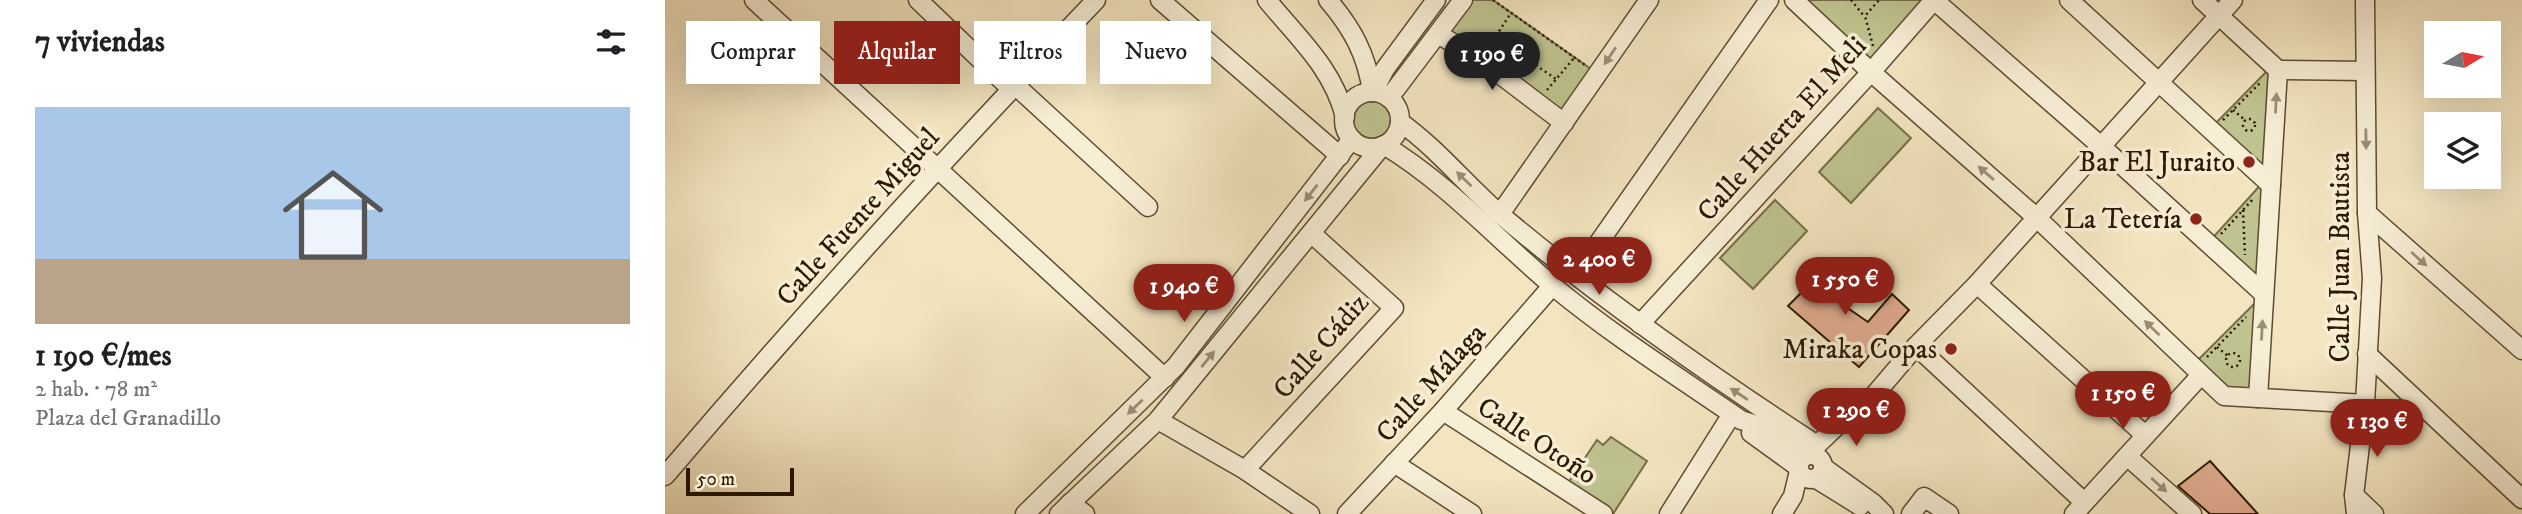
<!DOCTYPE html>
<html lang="es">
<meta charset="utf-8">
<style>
body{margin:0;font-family:"IM FELL DW Pica",serif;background:#f2f2f2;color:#202124;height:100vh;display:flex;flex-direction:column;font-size:26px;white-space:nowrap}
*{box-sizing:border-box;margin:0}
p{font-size:23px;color:#757577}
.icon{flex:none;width:38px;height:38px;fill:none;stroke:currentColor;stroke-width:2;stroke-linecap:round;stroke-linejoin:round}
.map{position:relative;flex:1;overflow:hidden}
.drawer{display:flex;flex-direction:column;background:#fff;width:665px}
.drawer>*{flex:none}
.top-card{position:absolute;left:21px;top:21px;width:665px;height:63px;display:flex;gap:14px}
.needle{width:46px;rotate:80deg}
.tools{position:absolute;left:1759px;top:21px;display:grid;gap:14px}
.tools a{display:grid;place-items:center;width:77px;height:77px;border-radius:0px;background:#fff;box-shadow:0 7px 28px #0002;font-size:35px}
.scale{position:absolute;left:21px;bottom:18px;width:108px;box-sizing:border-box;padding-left:7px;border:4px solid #2d1900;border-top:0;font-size:19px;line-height:24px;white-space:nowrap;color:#2d1900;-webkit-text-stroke:5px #f7eed6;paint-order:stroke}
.price{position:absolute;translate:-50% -60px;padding:0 16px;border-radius:24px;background:#8f2418;color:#fff;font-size:23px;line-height:46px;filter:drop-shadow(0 2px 4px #0008)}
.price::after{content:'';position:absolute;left:50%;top:42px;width:21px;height:16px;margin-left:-10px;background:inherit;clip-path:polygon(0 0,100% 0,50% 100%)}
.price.active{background:#222;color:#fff}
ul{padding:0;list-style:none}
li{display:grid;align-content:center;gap:14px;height:371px;padding:0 35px}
li span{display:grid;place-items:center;height:217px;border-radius:0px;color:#555}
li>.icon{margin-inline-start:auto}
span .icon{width:126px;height:126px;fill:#fffc;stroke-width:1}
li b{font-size:30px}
h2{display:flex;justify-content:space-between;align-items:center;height:84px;padding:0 35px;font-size:30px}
.pill{padding:0 24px;border-radius:0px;background:#fff;box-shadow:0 7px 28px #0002;font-size:24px;line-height:63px}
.pill.active{background:#8f2418;color:#fff}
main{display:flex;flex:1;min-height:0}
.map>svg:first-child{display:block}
.green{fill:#bfc38f;stroke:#766e48;stroke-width:2}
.building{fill:#e1ad91;stroke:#2d1900;stroke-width:2}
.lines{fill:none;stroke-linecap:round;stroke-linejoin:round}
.minor-casing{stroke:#5e4c30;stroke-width:21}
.path{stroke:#2d1900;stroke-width:2.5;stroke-dasharray:2 3.5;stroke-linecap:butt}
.minor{stroke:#f7eed6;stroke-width:18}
.oneway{fill:#9c8e76}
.poi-dot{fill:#8f2418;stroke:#f7eed6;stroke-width:2.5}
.labels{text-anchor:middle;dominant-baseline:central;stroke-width:7;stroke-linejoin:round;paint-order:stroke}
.street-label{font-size:28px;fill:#2d1900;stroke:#f7eed6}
.poi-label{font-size:28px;fill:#2d1900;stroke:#f7eed6;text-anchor:end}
</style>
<main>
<section class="drawer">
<h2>7 viviendas<svg class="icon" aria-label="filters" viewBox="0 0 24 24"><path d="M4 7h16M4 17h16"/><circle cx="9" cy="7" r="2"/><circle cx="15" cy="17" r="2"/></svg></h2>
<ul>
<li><span style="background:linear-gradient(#a9c7e8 70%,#b9a48a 0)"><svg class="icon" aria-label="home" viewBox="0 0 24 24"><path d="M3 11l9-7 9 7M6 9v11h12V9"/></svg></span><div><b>1 190 €/mes</b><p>2 hab. · 78 m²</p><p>Plaza del Granadillo</p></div></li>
</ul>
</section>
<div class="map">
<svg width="1857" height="514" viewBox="0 0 1857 514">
<rect width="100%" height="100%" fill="#f3e5c0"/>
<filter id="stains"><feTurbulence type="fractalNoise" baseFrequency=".00286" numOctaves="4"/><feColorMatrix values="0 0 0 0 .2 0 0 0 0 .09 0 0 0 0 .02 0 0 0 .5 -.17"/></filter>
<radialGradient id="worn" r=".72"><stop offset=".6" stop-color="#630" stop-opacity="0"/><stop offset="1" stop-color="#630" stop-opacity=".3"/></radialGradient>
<!-- green -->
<g class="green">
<path d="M798,0h30l105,74 -34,49 -126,-89z"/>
<path d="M1129,0h140l-63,72z"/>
<path d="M1608,65l5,5 -20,328 -34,-2 -32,-30 72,-72 -56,-51 57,-63 -55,-51z"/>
<circle cx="707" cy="120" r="23"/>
<path d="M1213,108l33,30 -60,65 -32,-31z"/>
<path d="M1110,200l32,31 -54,58 -33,-31z"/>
<path d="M946,437l36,24 -34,53h-10l-39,-25 33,-49 6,5z"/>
</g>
<!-- building -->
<g class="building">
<path d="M1165,264l20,22 -14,14 32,22 24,-28 17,16 -50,57 -71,-61z"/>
<path d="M1545,461l48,53h-48l-32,-28z"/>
</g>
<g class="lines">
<!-- minor casing -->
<g class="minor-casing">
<g id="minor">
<path d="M89,0l411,378"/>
<path d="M253,0l93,89"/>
<path d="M495,0l180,156"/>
<path d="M602,0c30,37 66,68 78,117"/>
<path d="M663,0c24,28 39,55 44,92"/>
<path d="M1129,0l77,72 166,146 187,178 141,8"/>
<path d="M1269,0l168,147 162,147"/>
<path d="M1404,0l202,185"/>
<path d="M1537,0l76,70 87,1"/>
<path d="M773,34l43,26 83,63"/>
<path d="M350,85l133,122"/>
<path d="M708,92l12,-23 51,-69"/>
<circle cx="707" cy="120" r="28"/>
<path d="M724,98l74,-98"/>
<path d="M735,122c38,27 67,64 102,94 100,84 206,158 315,229"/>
<path d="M719,145c63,38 113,94 169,141 59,49 124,90 188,134l16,5 50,30"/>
<path d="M1702,213l155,137"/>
<path d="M835,214l149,-214"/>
<path d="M911,275l193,-275"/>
<path d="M1312,284l168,151"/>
<path d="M975,324l231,-252 63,-72"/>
<path d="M1251,346l168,156"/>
<path d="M1702,354l155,145"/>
<path d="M1593,398l20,-328"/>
<path d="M778,411l160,103"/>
<path d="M493,420l87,50 65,44"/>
<path d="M1086,433l47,34"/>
<circle cx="1146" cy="467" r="12"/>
<path d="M1146,455l6,-10 26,-25 22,-14 51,-60 61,-62 256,-284"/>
<path d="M1462,456l65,58"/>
<path d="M729,463l78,51"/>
<path d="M1158,467l50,36 11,11"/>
<path d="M580,470l149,-162 -83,-75"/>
<path d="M0,476c139,-163 283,-321 431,-476"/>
<path d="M1150,478l45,28"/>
<path d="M1689,495l20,19"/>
<path d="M405,503l15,11"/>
<path d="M360,514l151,-148 176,-227"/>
<path d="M394,514l99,-94 224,-274"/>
<path d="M682,514l96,-103 110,-126"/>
<path d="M1004,514l63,-100"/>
<path d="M1117,514l11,-18 6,-25"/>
<path d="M1246,514l13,-17 25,17"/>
<path d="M1409,514l127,-139"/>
<path d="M1691,514l-2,-19 11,-91 7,-126 -5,-65 -2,-213"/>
</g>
</g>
<!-- path -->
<g class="path">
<path d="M828,0l92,65"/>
<path d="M1186,0l13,16"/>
<path d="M830,37l61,42"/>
<path d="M825,45l21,-32"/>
<path d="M1208,46l-8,-30 14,-16"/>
<path d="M882,90l27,-32"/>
<path d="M1568,110l12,10"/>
<circle cx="1584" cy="125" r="6"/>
<path d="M1558,120l37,-37"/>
<path d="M1578,210l2,45"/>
<path d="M1556,234l33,-36"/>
<path d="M1552,347l11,9"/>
<circle cx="1568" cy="360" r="7"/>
<path d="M1542,357l39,-40"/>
</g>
<!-- minor -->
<use href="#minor" class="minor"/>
</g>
<!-- one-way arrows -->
<defs><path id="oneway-solid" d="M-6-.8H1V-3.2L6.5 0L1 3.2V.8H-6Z" transform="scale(1.75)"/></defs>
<g class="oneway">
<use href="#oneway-solid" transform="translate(945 56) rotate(124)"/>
<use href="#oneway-solid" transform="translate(1611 103) rotate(-87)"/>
<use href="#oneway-solid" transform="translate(1701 139) rotate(89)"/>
<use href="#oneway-solid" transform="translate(1321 173) rotate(-139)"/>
<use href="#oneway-solid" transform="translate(799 179) rotate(-136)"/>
<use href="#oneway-solid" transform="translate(646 193) rotate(128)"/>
<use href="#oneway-solid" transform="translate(1754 259) rotate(42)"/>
<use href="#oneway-solid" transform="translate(1487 328) rotate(-136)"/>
<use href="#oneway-solid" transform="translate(1597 330) rotate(-87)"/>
<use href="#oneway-solid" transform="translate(543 359) rotate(-51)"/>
<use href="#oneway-solid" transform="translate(1074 394) rotate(-147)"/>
<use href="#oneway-solid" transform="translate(470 407) rotate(136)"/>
<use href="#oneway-solid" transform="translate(1494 485) rotate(42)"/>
</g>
<!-- markers -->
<g class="poi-dot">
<circle cx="1584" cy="162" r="7"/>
<circle cx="1531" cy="219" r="7"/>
<circle cx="1286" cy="349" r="7"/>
</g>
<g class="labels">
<!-- street labels -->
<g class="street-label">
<text transform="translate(1117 129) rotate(-48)">Calle Huerta El Meli</text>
<text transform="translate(193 217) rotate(-48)">Calle Fuente Miguel</text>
<text transform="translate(1675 257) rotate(-90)">Calle Juan Bautista</text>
<text transform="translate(656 346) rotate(-49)">Calle Cádiz</text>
<text transform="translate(766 383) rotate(-48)">Calle Málaga</text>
<text transform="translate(872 441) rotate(33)">Calle Otoño</text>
</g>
<!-- poi labels -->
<g class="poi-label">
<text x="1570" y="162">Bar El Juraito</text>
<text x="1517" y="219">La Tetería</text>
<text x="1272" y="349">Miraka Copas</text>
</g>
</g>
<rect width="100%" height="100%" filter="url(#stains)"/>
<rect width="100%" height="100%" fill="url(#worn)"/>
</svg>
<div class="tools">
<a><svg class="needle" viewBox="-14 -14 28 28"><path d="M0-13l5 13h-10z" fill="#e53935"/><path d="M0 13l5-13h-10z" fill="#757577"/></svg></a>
<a><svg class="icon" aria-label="layers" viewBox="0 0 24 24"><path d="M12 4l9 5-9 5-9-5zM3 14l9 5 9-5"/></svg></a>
</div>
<div class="scale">50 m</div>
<b class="price active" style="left:827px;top:92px">1 190 €</b>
<b class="price" style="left:934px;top:297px">2 400 €</b>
<b class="price" style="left:1180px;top:317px">1 550 €</b>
<b class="price" style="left:519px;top:324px">1 940 €</b>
<b class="price" style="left:1458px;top:431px">1 150 €</b>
<b class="price" style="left:1191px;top:448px">1 290 €</b>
<b class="price" style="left:1712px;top:459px">1 130 €</b>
<div class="top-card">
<a class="pill">Comprar</a>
<a class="pill active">Alquilar</a>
<a class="pill">Filtros</a>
<a class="pill">Nuevo</a>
</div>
</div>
</main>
